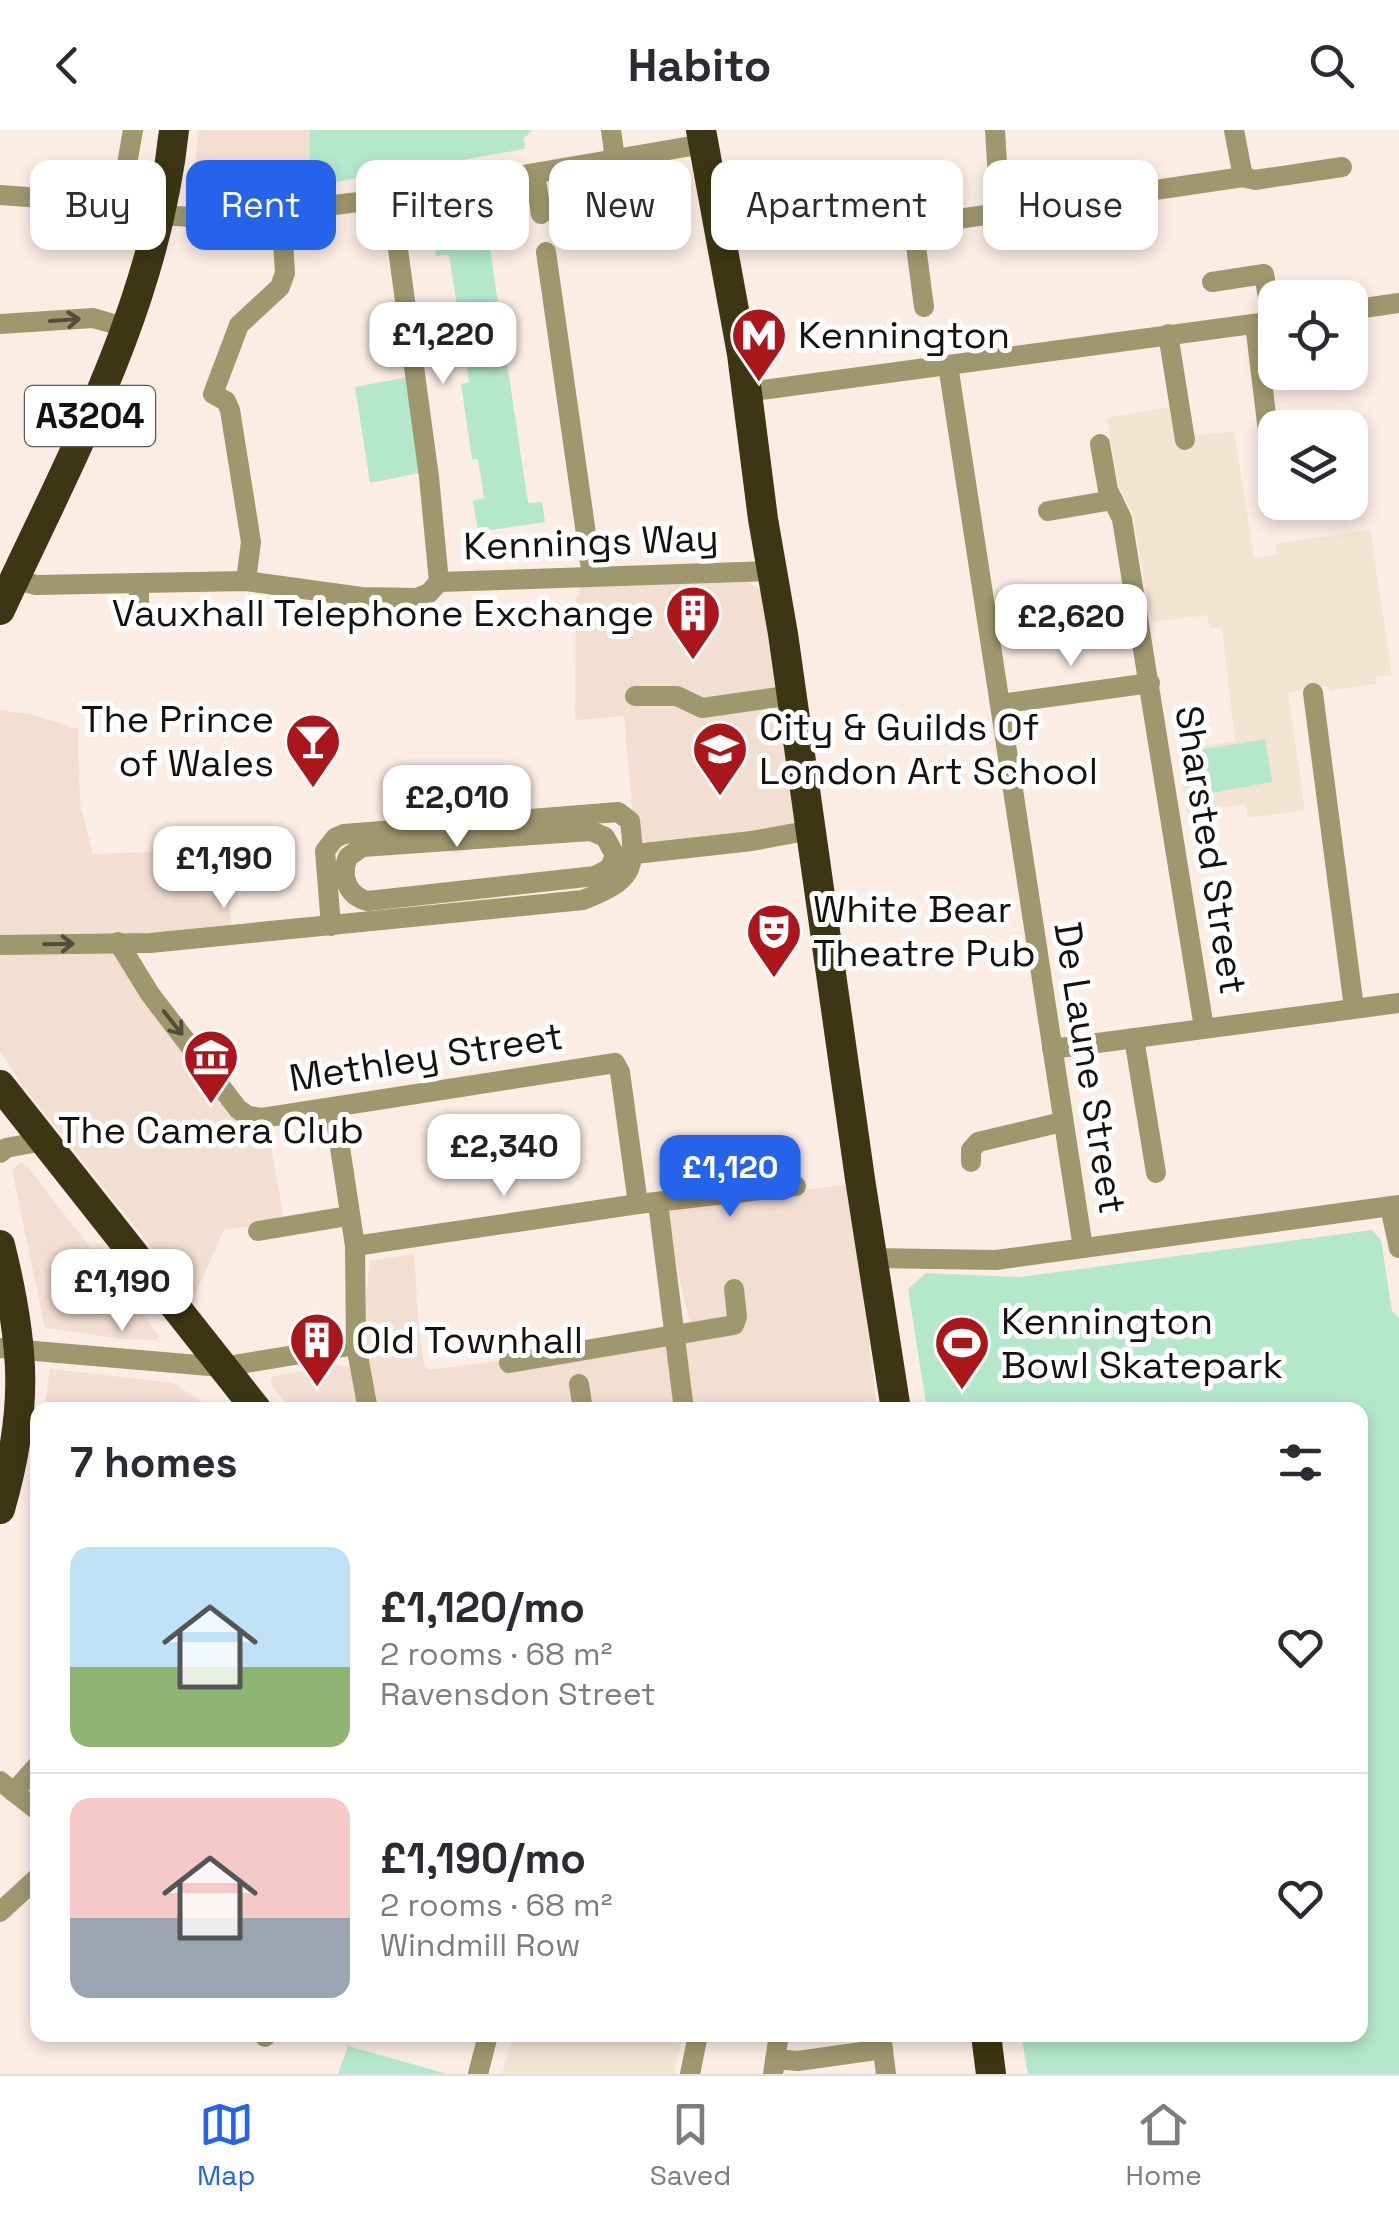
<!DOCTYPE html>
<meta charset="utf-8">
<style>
body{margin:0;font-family:"Space Grotesk",sans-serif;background:#f2f2f3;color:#2b2b33;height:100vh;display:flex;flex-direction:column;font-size:38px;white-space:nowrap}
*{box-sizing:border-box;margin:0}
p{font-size:32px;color:#7c7c81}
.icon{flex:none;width:55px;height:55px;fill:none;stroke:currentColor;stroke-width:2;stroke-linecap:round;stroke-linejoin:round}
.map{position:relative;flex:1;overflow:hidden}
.sheet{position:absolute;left:30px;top:1272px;width:1338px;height:640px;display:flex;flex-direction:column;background:#fff;border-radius:20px;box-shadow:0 5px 15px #0003}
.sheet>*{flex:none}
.banner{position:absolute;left:30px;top:30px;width:1340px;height:90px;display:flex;gap:20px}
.buttons{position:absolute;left:1258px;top:150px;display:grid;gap:20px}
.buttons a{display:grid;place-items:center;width:110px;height:110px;border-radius:20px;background:#fff;box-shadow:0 5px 15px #0003;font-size:50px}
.price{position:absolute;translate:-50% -85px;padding:0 22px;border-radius:20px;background:#fff;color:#222;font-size:32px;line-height:65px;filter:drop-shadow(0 2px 5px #0008)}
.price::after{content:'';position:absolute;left:50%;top:60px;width:30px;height:22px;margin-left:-15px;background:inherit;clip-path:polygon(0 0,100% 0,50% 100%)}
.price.on{background:#2563eb;color:#fff}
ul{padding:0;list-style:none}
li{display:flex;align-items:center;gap:30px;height:250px;padding:0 40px}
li+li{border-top:2px solid #e1e1e2}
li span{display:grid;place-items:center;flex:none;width:280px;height:200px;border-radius:20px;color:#555}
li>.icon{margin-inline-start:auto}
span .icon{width:120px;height:120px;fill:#fffc;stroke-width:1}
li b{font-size:42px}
h2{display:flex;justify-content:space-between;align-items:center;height:120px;padding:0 40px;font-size:42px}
.chip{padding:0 35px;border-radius:20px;background:#fff;box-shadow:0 5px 15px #0003;font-size:35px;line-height:90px}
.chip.on{background:#2563eb;color:#fff}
header{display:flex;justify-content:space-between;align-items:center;height:130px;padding:0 40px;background:#fff;font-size:45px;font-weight:700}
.menu{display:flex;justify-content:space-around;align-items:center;height:140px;border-top:2px solid #e1e1e2;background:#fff;font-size:28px;color:#7c7c81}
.menu a{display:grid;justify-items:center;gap:5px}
.menu .on{color:#2563eb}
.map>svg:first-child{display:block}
.built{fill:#f3ded2}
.education{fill:#f3e3d1}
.green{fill:#b5e8cb}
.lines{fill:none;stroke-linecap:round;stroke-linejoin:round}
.minor{stroke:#9f976e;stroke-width:20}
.highway{stroke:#3d3614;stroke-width:30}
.oneway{stroke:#534d39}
.labels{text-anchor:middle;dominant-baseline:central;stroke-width:10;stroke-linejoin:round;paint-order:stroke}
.shield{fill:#fff;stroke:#5b5856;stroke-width:2.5}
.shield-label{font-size:35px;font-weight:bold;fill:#15110e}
.poi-label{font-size:38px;fill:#15110e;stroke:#fff;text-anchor:start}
.street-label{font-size:38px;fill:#15110e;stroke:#fff}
</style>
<header><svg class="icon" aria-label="back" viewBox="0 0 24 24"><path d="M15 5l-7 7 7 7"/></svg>Habito<svg class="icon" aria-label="search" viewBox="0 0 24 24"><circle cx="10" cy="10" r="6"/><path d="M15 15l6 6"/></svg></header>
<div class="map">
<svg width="1399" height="1944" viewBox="0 0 1399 1944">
<rect width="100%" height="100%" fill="#fbece4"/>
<!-- built -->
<g class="built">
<path d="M198,0h112l1,59 -76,11 -42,-1z"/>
<path d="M747,451l14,9 34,231 -10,9 -142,17 -8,-6 -11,-125 -49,4 1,-121 6,-14z"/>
<path d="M0,580l34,5 44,14 2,74 13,51 132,-4 7,82 -232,8z"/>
<path d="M0,817h112l124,166 31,9 17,99 -60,9 -31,69 -172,-215 -21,-33z"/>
<path d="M21,1032l6,4 132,170 -3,4 -33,-1 -78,-11 -33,-158z"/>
<path d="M845,1055l6,9 26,216h-505l-12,-59 10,-90 44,-7 5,77 5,34 4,5 239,-31 27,1 -29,-123 8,-11z"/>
<path d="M337,1235l19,3 9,42h-73l-19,-22 -3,-8 4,-4z"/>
<path d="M50,1239l124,14 38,27h-116l-51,-6z"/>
</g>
<!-- education -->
<g class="education">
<path d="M1169,277l7,34 19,-2v-4l39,-3 20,126 23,-4 -1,-10 94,-14 22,145 -16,2v7l-46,7 -2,-5 -22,2 -18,5 17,117 -57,8 -3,-14 -58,9 -10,-63 58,-9 -13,-114 -12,1 -3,-13 -55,7 -20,-111 -13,-23 -12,-70z"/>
<path d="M513,1905h170l-9,39h-172z"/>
</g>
<!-- green -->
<g class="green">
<path d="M310,0h223l-9,8 1,11 -207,36 -1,-10 -8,-5z"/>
<path d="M501,95l3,20 -14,4 38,254 14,-1 3,20 -67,10 -5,-31 11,-3 -6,-39h-6l-11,-75 8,-2 -20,-127 -13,1 -2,-20z"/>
<path d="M408,247l16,95 -54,11 -15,-96z"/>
<path d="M1265,609l7,43 -83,15 -8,-44z"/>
<path d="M1372,1100l9,10 11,71 7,7v756h-371l-7,-39h339v-625h-433l-19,-121 18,-16 94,4z"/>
<path d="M348,1916l99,28h-109z"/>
</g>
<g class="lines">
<!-- minor -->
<g class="minor">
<path d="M611,0l4,29"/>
<path d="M995,0l5,82"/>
<path d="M1234,0l9,47"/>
<path d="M535,43l6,41"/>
<path d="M0,65l107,8 19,-33 7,-40"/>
<path d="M391,68l38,279 10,105"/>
<path d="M161,85l59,4 171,-21 312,-54"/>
<path d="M882,88l14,-1 18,14"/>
<path d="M914,101l4,-6 325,-48 12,3 87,-13"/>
<path d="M914,101l10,76"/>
<path d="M546,122l46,324"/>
<path d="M1212,152l52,-8 8,47"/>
<path d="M1350,180l49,-7"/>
<path d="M0,194l93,-6 35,10"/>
<path d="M1255,194l20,165"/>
<path d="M1168,204l17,106"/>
<path d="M948,235l135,883"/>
<path d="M747,262l528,-71"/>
<path d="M1100,314l8,46 14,29 82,509"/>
<path d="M1048,381l65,-11"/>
<path d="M14,449l22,6 210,-4 115,16 56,1 12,-5 10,-11 335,-11"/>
<path d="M246,451l5,-39 -21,-132 -4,-9 -13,-7 26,-69 41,-38 5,-14 -4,-63"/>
<path d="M139,486v-33"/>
<path d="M1313,563l41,315"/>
<path d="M635,566h42l25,12 90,-13"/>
<path d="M1000,574l150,-21"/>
<path d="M591,701l14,6 10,18 -5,13 -15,8 -227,25c-21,-5 -28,-25 -20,-44l14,-10z"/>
<path d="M635,724l117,-13 59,-11"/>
<path d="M118,812l32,52 88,115 10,7 14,2 353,-55 5,9 18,132"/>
<path d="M0,815l150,-2 433,-43c50,-20 53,-29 47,-79l-12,-9 -274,22 -9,4 -10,13 6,75"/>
<path d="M1134,908l22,135"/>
<path d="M1052,919l347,-46"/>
<path d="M334,978l21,138 1,99 12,65"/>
<path d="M0,1023l6,-5 37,-7"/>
<path d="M971,1032v-12l7,-8 84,-20"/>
<path d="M658,1073l26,207"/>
<path d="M1390,1077l9,41"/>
<path d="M258,1101l90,-15"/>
<path d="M355,1116l283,-42 158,-18"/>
<path d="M872,1128l124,2 403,-55"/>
<path d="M0,1218l221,19 135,-22"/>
<path d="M509,1233l225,-38 3,-8 -3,-28"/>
<path d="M579,1254l4,26"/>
<path d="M0,1651l38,30"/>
<path d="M14,1662l23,-26"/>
<path d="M0,1782l38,-35"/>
<path d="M881,1905l5,39"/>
<path d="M265,1907v-2"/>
<path d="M775,1929l23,2 85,-12"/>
<path d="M478,1944l10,-39"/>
<path d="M690,1944l8,-39"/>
<path d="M773,1944l5,-33"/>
</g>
<!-- highway -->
<g class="highway">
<path d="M701,0l41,224 21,165 20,115 77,545 36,231"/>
<path d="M0,480c72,-155 156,-307 174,-480"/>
<path d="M0,955l257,325"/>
<path d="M0,1115c25,101 29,164 0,264"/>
<path d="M986,1905l5,39"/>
</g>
</g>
<!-- one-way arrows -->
<defs><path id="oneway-shaft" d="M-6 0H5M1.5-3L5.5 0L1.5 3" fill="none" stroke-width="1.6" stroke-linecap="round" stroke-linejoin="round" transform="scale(2.5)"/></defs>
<g class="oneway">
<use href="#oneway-shaft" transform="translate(65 190) rotate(-4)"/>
<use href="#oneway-shaft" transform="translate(59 814) rotate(-1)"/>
<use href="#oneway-shaft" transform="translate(173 893) rotate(52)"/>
</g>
<!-- icons -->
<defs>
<g id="metro-pin" transform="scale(2.875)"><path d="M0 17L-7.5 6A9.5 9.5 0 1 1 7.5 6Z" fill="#aa1619" stroke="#fff"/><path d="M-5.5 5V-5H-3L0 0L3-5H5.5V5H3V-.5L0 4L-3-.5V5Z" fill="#fff"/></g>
<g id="building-pin" transform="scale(2.875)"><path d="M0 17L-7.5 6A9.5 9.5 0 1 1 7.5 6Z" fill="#aa1619" stroke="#fff"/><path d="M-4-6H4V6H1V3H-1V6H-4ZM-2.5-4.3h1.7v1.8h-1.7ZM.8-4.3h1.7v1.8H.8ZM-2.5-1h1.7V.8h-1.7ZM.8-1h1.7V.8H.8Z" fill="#fff"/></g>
<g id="bar-pin" transform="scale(2.875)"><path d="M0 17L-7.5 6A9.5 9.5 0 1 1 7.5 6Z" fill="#aa1619" stroke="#fff"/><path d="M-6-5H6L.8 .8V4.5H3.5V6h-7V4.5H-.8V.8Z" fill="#fff"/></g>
<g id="university-pin" transform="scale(2.875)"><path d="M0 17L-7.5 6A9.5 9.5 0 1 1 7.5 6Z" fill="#aa1619" stroke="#fff"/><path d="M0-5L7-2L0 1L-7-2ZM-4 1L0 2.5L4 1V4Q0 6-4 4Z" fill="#fff"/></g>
<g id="theatre-pin" transform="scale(2.875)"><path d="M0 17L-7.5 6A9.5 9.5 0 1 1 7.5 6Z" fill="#aa1619" stroke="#fff"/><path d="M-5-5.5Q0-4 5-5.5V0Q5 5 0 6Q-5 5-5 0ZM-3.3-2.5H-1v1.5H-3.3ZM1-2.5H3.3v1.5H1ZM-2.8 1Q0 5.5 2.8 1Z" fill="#fff"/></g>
<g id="museum-pin" transform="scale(2.875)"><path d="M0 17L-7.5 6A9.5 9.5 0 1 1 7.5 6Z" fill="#aa1619" stroke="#fff"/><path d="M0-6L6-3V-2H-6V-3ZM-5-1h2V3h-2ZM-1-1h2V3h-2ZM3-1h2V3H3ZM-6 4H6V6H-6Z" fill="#fff"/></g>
<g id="stadium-pin" transform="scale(2.875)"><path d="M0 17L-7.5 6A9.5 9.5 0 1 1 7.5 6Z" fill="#aa1619" stroke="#fff"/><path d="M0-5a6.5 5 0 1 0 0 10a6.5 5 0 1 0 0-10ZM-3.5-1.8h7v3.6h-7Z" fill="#fff"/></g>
</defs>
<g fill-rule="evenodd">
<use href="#metro-pin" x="759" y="205"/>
<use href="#building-pin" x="693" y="483"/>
<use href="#bar-pin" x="313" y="611"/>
<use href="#university-pin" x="720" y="619"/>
<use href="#theatre-pin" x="774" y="801"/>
<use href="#museum-pin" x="211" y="927"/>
<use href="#building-pin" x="317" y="1210"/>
<use href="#stadium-pin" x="962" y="1213"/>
</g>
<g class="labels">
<!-- shield labels -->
<rect class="shield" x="25" y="256" width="130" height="60" rx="8"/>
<g class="shield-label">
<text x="90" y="286">A3204</text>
</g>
<!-- poi labels -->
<g class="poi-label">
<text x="798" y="205">Kennington</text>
<text x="654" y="483" text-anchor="end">Vauxhall Telephone Exchange</text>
<text x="274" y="589" text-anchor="end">The Prince<tspan x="274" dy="44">of Wales</tspan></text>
<text x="759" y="597">City &amp; Guilds Of<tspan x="759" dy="44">London Art School</tspan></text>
<text x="813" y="779">White Bear<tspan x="813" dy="44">Theatre Pub</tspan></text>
<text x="211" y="1000" text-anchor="middle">The Camera Club</text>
<text x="1001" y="1191">Kennington<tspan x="1001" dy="44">Bowl Skatepark</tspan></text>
<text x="356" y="1210">Old Townhall</text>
</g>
<!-- street labels -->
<g class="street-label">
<text transform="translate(591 412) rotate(-2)">Kennings Way</text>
<text transform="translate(1211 720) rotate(81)">Sharsted Street</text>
<text transform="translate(426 927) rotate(-9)">Methley Street</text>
<text transform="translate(1090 938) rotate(81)">De Laune Street</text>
</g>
</g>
</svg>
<div class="buttons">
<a><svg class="icon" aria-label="locate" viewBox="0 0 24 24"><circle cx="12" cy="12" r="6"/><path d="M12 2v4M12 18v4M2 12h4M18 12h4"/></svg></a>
<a><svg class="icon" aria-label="layers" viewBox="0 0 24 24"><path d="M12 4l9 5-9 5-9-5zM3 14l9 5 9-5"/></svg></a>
</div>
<b class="price" style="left:443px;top:257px">£1,220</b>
<b class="price" style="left:1071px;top:539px">£2,620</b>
<b class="price" style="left:457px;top:720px">£2,010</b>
<b class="price" style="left:224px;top:781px">£1,190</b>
<b class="price" style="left:504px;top:1069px">£2,340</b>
<b class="price on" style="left:730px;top:1090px">£1,120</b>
<b class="price" style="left:122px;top:1204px">£1,190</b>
<div class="banner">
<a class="chip">Buy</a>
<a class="chip on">Rent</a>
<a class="chip">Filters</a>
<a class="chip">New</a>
<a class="chip">Apartment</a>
<a class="chip">House</a>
</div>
<section class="sheet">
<h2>7 homes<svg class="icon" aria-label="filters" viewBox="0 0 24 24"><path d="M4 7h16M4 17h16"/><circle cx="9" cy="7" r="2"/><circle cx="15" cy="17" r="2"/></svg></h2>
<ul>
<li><span style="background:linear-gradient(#bfe0f5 60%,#8fb573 0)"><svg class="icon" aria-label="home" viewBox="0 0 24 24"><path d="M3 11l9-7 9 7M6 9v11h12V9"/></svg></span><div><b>£1,120/mo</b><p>2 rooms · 68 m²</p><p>Ravensdon Street</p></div><svg class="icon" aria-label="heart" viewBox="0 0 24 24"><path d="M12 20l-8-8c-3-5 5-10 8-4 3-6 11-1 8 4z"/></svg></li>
<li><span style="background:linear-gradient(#f6c9c9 60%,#9aa5b1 0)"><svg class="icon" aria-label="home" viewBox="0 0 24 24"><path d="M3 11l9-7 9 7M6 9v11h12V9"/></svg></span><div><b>£1,190/mo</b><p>2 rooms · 68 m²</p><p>Windmill Row</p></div><svg class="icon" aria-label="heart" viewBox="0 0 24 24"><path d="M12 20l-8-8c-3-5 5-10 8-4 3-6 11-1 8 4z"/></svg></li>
</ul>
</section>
</div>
<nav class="menu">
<a class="on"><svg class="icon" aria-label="map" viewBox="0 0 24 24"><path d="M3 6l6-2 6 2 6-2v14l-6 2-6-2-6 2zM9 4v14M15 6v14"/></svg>Map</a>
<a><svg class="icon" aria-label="saved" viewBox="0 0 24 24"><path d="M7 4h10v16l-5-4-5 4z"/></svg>Saved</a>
<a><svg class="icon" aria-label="home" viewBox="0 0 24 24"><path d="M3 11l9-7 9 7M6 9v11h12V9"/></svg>Home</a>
</nav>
